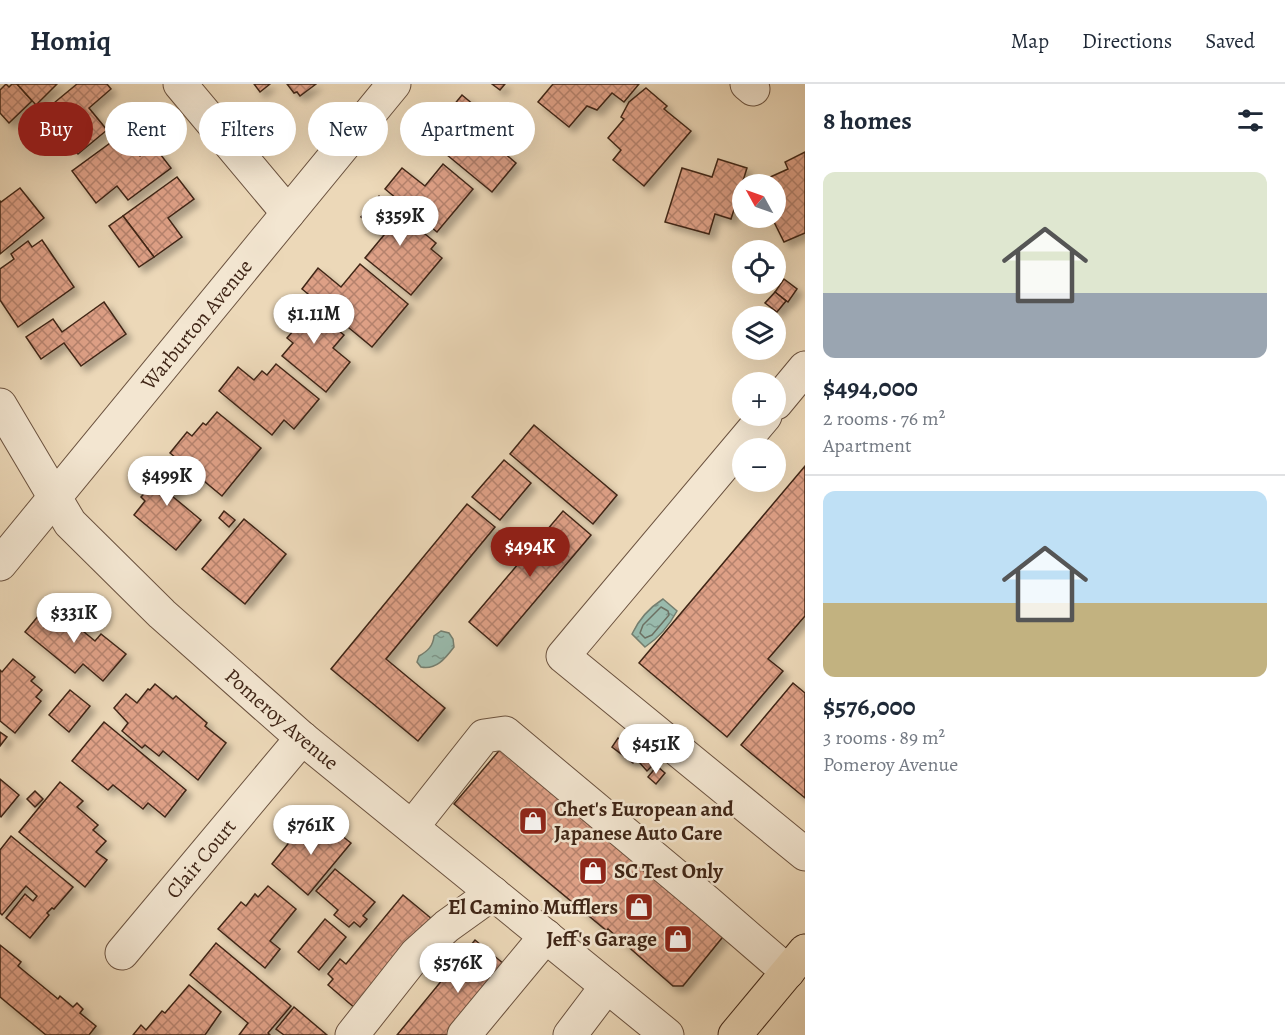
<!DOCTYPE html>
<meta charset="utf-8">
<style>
body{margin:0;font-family:Alegreya,serif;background:#f2f2f3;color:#1f2937;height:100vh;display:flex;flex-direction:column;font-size:22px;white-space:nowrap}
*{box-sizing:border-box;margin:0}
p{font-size:20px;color:#747a83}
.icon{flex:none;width:33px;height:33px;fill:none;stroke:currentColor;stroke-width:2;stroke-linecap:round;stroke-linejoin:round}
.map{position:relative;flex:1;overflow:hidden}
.drawer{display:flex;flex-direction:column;background:#fff;width:480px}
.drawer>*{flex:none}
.guide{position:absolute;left:18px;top:18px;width:570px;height:54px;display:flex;gap:12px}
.needle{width:39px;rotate:310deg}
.buttons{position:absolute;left:732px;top:90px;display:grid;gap:12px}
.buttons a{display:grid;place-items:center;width:54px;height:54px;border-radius:50%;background:#fff;box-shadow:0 6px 24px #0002;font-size:30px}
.price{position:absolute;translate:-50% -51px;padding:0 14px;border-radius:21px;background:#fff;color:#222;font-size:20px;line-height:39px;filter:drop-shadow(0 2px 3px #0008)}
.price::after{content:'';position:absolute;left:50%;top:36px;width:18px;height:14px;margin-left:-9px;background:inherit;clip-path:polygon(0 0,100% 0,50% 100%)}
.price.selected{background:#8f2418;color:#fff}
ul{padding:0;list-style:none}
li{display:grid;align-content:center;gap:12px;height:318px;padding:0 18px}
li+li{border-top:2px solid #e0e1e3}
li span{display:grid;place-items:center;height:186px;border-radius:12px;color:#555}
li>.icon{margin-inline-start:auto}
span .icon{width:108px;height:108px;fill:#fffc;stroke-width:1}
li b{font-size:26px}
h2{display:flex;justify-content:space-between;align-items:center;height:72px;padding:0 18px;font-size:26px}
.tag{padding:0 21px;border-radius:27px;background:#fff;box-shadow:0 6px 24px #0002;font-size:21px;line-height:54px}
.tag.selected{background:#8f2418;color:#fff}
header{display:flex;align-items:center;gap:36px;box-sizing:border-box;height:84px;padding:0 30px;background:#fff;border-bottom:2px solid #e0e1e3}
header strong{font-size:28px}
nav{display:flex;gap:33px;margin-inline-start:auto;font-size:21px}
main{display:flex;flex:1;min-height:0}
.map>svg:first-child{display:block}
.water{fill:url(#water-ripples);stroke:#757f70;stroke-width:1.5}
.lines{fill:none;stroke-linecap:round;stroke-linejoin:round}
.shore{stroke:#6c7062;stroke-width:1.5}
.building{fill:url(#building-cross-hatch);stroke:#402617;stroke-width:1.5;filter:url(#shadow)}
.minor-casing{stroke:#6b523f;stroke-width:35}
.major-casing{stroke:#402617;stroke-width:35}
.minor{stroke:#f3e6d1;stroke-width:33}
.major{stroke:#ecd8b8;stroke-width:33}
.labels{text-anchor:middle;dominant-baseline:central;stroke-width:5;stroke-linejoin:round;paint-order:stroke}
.street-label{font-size:21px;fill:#402617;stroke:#f3e6d1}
.poi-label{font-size:21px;font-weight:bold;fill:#402617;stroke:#f3e6d1;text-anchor:start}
</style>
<header>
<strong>Homiq</strong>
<nav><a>Map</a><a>Directions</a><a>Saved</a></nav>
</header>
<main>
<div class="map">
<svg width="805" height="951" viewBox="0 0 805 951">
<defs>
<pattern id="water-ripples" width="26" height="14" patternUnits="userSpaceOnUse" patternTransform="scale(1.5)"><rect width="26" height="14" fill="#99baac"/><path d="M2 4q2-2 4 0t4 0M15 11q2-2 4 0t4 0" fill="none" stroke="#7e978b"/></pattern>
<pattern id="building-cross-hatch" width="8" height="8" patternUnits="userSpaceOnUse" patternTransform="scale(1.5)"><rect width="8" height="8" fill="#dea086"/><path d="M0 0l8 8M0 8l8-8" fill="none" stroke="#b5826d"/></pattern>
<filter id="shadow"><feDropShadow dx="5.5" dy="5.5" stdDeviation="3" flood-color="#0004"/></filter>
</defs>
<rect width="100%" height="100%" fill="#ecd8b8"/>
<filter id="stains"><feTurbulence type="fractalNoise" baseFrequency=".00333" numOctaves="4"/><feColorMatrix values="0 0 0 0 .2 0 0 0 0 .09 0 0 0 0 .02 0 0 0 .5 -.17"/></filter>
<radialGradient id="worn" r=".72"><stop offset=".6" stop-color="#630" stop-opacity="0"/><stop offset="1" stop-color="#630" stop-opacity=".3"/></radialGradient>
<!-- water -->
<g class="water">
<path d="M663,515l14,12c-8,15 -17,26 -32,36l-13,-13c7,-15 17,-26 31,-35z"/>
<path d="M441,547l8,2 4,6 1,8c-9,12 -18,23 -33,20l-4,-5 2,-6c9,-5 14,-10 15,-20z"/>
</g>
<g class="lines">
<!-- shore -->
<path class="shore" d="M661,523l7,4 1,4 -17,20 -7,3 -5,-5 3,-8z"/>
</g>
<!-- building -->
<g class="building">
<path d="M6,0l3,3 3,-3h5l15,17 -23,22 -9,-10v-23z"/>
<path d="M17,0h40l-21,21z"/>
<path d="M77,0h30l4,5 -22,19 18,22 -29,24 -35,-42z"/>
<path d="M254,0h16l-10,8z"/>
<path d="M287,0h29l-16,12 -3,-4 -3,1z"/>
<path d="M492,0h13l-5,6z"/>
<path d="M553,0h86l-15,18 -12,-9 -15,17 -10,-4 -18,21 -31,-25z"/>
<path d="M646,4l21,18 -3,3 27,22 -47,55 -31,-26 8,-10 -13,-12 16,-19 -3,-2 8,-15z"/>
<path d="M462,11l25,21 -11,13 40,34 -24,29 -45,-37 11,-14 -5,-3 7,-8 -16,-13z"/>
<path d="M117,54l11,15 6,-4 6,7 14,-10 17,22 -43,32 -11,-14 -21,17 -24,-32z"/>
<path d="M805,68v81l-21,9 -12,-24h4v-34l-19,-1 31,-14 -3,-7z"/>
<path d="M718,75l29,9 -16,51 -16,-5 -6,20 -44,-12 17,-54 30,9z"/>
<path d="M443,80l30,25 -36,43 -52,-43 17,-21 23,18z"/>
<path d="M177,93l17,22 -26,19 14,19 -28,20 -31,-41z"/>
<path d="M20,104l24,30 -44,36v-53l1,1z"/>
<path d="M379,112l57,47 -5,6 11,9 -31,37 -46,-37 19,-23 -23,-18z"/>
<path d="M123,132l31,41 -15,10 -30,-41z"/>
<path d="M42,156l32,47 -56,40 -18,-27v-31l14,-10 -3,-5 17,-13 4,6z"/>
<path d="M360,180l48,40 -36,43 -70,-58 16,-21 23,19z"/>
<path d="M784,195l13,10 -9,13 -13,-10z"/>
<path d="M775,208l11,9 -9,11 -12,-9z"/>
<path d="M298,213l46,38 -11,13 17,14 -24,30 -44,-36 11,-13 -6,-5 7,-8 -14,-11z"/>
<path d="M104,218l22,32 -45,32 -17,-23 -23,16 -15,-22 27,-18 9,13z"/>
<path d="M276,280l43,35 -25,30 -10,-9 -12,15 -53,-44 19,-24 16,13 8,-9 5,4z"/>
<path d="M217,328l44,36 -39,48 -52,-43 17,-21 5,4 11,-13 3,2z"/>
<path d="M534,341l83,70 -24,29 -83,-70z"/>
<path d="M164,376l22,19 -14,17 29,24 -25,30 -42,-35 11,-14 -4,-4 11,-12 -5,-4z"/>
<path d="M504,376l27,23 -31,37 -28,-23z"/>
<path d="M805,382v150l-37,43 15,12 -56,66 -88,-74z"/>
<path d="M467,420l28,23 -109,132 59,49 -27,33 -87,-72z"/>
<path d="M224,427l11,9 -6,7 -10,-9z"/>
<path d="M563,427l28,24 -94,111 -28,-24z"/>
<path d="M244,435l42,35 -41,50 -43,-35z"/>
<path d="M49,519l46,38 6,-7 25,20 -23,27 -20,-17 -8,9 -50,-41z"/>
<path d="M13,575l22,18 -4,4 11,9 -6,7 5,4 -26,32 -15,-12v-51l2,2z"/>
<path d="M793,599l12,10v105l-64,-53z"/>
<path d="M155,600l18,15 3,-3 31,27 -2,3 21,17 -28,37 -35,-29 -4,5 -14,-11 -3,3 -20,-17 6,-8 -14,-15 12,-14 11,9 11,-14 2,1z"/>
<path d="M70,606l20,16 -21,26 -20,-17z"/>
<path d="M104,638l82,68 -21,27 -17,-14 -5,6 -30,-24 -5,5 -36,-29z"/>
<path d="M0,648l7,5 -7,9z"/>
<path d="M618,654l22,16 -7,9 -21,-16z"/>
<path d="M503,662l223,187 -43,53h-10l-65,-57 -1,2 -153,-127z"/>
<path d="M646,671l8,9 -7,7 -8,-9z"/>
<path d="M657,682l8,7 -9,11 -8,-7z"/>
<path d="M0,695l19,16 -18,22 -1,-1z"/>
<path d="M60,698l23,19 -6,6 21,18 -5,5 13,11 -10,11 11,8 -22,27 -66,-55z"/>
<path d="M35,707l8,8 -8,8 -8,-8z"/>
<path d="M322,736l29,23 -43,52 -36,-31 23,-29 5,4 9,-10 3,3z"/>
<path d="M11,752l62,51 -19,22 -2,-1 -5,5 2,2 -19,23 -24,-20 19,-24 8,7 4,-5 -11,-10 -24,29 -2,-2v-63z"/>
<path d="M335,785l40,33 -12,14 4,3 -7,8 -6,-5 -5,5 -15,-12 4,-5 -22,-19z"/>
<path d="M268,802l28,23 -26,32 10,8 -15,19 -47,-39 23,-27 5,4 9,-12 3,3z"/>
<path d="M403,811l35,29 -75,91 -35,-30 5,-6 -5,-5 12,-15 6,5z"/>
<path d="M325,835l21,18 -27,33 -21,-18z"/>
<path d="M475,856l35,29 -54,66h-59z"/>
<path d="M216,859l75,63 -23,27 2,2h-31l9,-12 -58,-48z"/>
<path d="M0,861l21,17 -3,4 40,33 2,-3 13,11 4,-4 6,6 -3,4 16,13 -7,9h-43l-46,-38z"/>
<path d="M189,901l32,27 -16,23h-72l8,-10 5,5 16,-19 3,2z"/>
<path d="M294,923l33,28h-43l-8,-6z"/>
</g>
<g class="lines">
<!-- minor casing -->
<g class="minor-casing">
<g id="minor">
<path d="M180,0l108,129"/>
<path d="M747,0l6,5"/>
<path d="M776,319l29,-35"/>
<path id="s1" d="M0,321l70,118 92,91 140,124 365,297"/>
<path d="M765,332l-202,240 242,198"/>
<path id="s2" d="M0,480l394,-480"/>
<path d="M412,743l72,-91 21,-3 202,169 81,70"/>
<path id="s3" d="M122,869l180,-215"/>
<path d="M352,951l64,-81 31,-28 46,-33"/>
<path d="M464,951l82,-99"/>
<path d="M570,951l37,-49"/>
</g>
</g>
<!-- major casing -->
<g class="major-casing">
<path id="major" d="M735,951l70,-84"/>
</g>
<!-- minor -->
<use href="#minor" class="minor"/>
<!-- major -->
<use href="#major" class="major"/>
</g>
<!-- icons -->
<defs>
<g id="shop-square" transform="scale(1.5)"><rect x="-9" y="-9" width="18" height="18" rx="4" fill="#8f2418" stroke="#f3e6d1"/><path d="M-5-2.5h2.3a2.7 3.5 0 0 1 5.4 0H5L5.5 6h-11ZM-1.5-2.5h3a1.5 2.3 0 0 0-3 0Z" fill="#fff"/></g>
</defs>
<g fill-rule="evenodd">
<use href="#shop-square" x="533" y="737"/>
<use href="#shop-square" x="593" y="787"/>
<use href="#shop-square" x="639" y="823"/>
<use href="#shop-square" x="678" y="855"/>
</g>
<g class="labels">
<!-- street labels -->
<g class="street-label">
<text stroke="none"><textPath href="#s2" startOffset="310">Warburton Avenue</textPath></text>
<text stroke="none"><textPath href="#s1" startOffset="426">Pomeroy Avenue</textPath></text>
<text stroke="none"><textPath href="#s3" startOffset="123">Clair Court</textPath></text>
</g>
<!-- poi labels -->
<g class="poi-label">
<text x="554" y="725">Chet's European and<tspan x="554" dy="24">Japanese Auto Care</tspan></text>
<text x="614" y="787">SC Test Only</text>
<text x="618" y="823" text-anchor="end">El Camino Mufflers</text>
<text x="657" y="855" text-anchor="end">Jeff's Garage</text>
</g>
</g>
<rect width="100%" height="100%" filter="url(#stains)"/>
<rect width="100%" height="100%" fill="url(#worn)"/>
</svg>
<div class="buttons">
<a><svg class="needle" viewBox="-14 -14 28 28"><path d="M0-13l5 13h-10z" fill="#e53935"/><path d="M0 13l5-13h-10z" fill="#747a83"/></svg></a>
<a><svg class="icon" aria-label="locate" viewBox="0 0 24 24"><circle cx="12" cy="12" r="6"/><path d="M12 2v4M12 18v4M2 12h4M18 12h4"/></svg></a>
<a><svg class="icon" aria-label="layers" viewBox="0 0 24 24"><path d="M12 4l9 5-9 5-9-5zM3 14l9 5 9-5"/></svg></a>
<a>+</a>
<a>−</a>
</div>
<b class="price" style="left:400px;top:163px">$359K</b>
<b class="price" style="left:314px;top:261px">$1.11M</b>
<b class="price" style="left:167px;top:423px">$499K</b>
<b class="price selected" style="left:530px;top:494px">$494K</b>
<b class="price" style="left:74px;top:560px">$331K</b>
<b class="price" style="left:656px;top:691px">$451K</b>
<b class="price" style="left:311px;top:772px">$761K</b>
<b class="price" style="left:458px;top:910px">$576K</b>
<div class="guide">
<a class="tag selected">Buy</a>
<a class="tag">Rent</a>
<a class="tag">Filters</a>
<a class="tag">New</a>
<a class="tag">Apartment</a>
</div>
</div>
<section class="drawer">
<h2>8 homes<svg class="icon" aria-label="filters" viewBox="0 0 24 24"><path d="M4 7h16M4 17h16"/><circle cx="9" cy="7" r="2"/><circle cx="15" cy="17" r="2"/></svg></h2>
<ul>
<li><span style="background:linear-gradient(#dfe7d0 65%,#9aa5b1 0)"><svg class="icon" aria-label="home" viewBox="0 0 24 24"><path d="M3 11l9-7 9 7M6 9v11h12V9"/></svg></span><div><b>$494,000</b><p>2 rooms · 76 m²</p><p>Apartment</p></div></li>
<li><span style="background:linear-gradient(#bfe0f5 60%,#c2b280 0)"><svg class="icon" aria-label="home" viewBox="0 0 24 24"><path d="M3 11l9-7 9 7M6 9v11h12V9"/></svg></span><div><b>$576,000</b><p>3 rooms · 89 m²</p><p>Pomeroy Avenue</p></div></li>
</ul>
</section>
</main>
